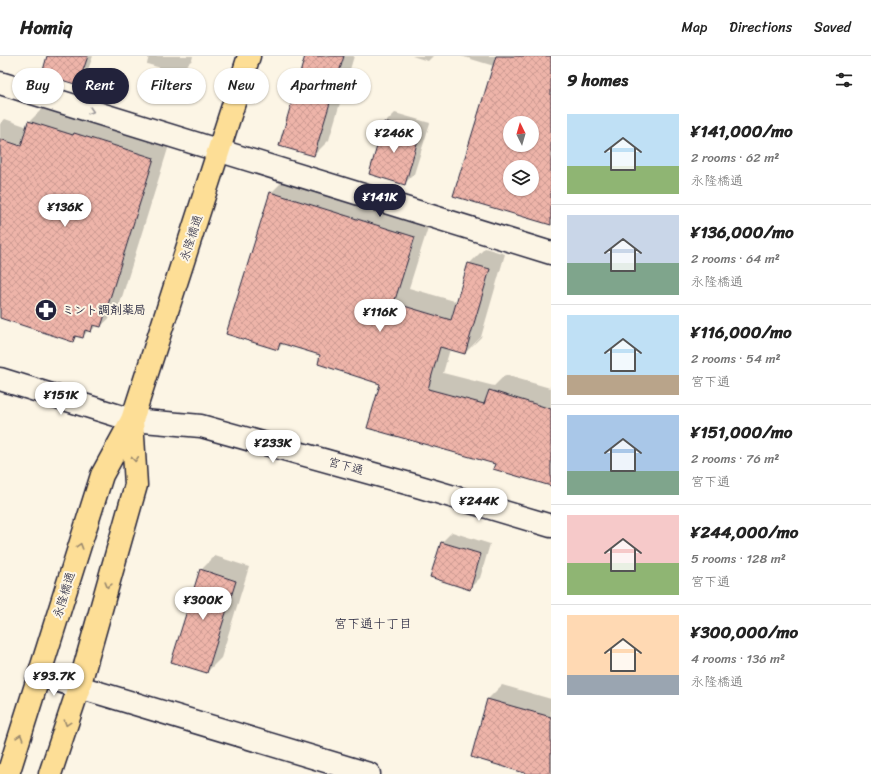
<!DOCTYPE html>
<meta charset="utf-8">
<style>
body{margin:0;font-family:Sriracha,"Klee One",sans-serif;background:#f6f6f6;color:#222;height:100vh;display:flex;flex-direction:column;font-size:15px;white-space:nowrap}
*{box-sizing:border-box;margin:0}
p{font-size:13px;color:#767676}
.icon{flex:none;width:22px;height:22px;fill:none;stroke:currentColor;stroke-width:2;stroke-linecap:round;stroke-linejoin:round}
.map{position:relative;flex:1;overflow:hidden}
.drawer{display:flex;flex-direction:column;background:#fff;width:320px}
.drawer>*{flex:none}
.guide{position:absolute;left:12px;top:12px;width:380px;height:36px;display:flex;gap:8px}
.needle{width:26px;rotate:355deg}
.fabs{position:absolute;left:503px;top:60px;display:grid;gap:8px}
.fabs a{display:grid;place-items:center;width:36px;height:36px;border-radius:50%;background:#fff;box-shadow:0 1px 3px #0004;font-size:20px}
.price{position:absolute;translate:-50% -34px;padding:0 9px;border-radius:14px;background:#fff;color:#222;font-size:13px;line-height:26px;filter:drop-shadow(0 1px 2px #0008)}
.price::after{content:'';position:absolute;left:50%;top:24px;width:12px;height:9px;margin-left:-6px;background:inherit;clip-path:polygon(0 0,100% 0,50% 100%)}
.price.active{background:#22223b;color:#fff}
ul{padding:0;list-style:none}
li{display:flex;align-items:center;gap:12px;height:100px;padding:0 16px}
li+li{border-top:1px solid #e0e0e0}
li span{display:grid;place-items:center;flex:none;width:112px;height:80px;border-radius:0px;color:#555}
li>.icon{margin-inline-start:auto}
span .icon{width:48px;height:48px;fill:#fffc;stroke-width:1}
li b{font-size:17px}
h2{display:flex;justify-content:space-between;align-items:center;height:48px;padding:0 16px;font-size:17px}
.tag{padding:0 14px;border-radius:18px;background:#fff;box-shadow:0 1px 3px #0004;font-size:14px;line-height:36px}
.tag.active{background:#22223b;color:#fff}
header{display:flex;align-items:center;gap:24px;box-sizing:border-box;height:56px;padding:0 20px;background:#fff;border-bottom:1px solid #e0e0e0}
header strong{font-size:19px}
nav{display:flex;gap:22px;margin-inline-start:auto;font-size:14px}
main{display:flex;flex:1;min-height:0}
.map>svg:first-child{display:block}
.shadow{fill:#0003;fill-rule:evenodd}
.building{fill:url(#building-cross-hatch);stroke:#22223b;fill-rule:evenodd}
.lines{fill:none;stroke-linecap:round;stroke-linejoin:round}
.street-casing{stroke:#22223b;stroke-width:25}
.secondary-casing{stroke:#22223b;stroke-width:25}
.primary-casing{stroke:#22223b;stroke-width:25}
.street{stroke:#fcf5e5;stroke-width:22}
.secondary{stroke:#fcf5e5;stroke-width:22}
.primary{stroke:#fdde96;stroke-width:22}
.oneway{stroke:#9a9698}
.oneway2{stroke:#9a896d}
.labels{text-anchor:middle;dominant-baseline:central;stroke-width:4;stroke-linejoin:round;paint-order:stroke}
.street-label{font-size:12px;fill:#22223b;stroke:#fcf5e5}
.poi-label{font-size:12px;font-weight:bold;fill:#22223b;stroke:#fcf5e5;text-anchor:start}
.neighbourhood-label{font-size:13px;fill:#22223b;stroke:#fcf5e5}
</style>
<header>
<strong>Homiq</strong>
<nav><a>Map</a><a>Directions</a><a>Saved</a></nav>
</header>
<main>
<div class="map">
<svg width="551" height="718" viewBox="0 0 551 718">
<defs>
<pattern id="building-cross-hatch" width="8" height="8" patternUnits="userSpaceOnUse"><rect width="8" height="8" fill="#eeb4a9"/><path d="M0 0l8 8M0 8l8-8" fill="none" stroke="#cc9a92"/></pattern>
</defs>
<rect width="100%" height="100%" fill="#fcf5e5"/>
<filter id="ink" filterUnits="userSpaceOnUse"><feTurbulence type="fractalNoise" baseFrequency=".025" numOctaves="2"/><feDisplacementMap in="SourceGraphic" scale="8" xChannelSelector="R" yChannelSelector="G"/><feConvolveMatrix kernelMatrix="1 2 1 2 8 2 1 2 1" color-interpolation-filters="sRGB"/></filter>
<g filter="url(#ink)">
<!-- shadow -->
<g class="shadow">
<path d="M49,0h44l-7,19 -8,9z"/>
<path d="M149,0h44l-1,4 -14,13 -31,-9z"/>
<path d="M306,0h48l-25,84 -15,15z"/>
<path d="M412,0h21l-5,5z"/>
<path d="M461,0h90v168l-97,-29 40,-129zM510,67h22v22h-22zM510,111h22v22h-22z"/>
<path d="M46,49l124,37 -52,168 -17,16 -4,-1 -6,6 -2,-1 -7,7 -4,-2 -5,6 -73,-24v-193l5,-5 23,8 1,-5z"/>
<path d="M395,57l35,10 -16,51 -10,10 -19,-61z"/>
<path d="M287,121l143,44 -21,67 49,14 11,-38 16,-16 20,6 -24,83 -16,16 -15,-4 -7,24 51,13 11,-11 45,13 1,-3v100l-170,-102 -59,-29 -38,-11 -7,6 -6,-156z"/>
<path d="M452,476l38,12 -10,34 -10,10 -28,-46z"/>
<path d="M215,500l34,11 -28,91 -14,14 -6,-102z"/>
<path d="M502,629l49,14v75h-19l-44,-75z"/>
</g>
<!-- building -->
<g class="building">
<path d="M47,0h41l-10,29 -36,-11z"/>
<path d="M305,0h39l-30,100 -35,-10z"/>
<path d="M496,0h55v169l-98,-29zM510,67h22v22h-22zM510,111h22v22h-22z"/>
<path d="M28,65l45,14 1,-2 80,25 -53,169 -8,-2 -2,7 -6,-2 -2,8 -8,-2 -2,6 -73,-24v-179l21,7z"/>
<path d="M384,66l36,11 -15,52 -36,-11z"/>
<path d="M270,136l145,45 -21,66 57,17 17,-57 22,6 -25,85 -25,-7 -12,42 56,15 5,-14 62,19v77l-58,-17 2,-5 -128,-36 13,-44 -62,-20 2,-9 -40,-12 -2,7 -52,-16z"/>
<path d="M441,486l40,12 -11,36 -40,-13z"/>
<path d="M200,513l36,12 -29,92 -36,-11z"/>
<path d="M487,643l64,18v57h-23l-57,-17z"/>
</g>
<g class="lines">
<!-- street casing -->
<g class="street-casing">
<g id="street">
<path d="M0,27l551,170"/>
<path d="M132,364l69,6 216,60 134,40"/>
<path d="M39,619l330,99"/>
</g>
</g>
<!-- secondary casing -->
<g class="secondary-casing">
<path id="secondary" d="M0,323l132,41"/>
</g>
<!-- primary casing -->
<g class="primary-casing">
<g id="primary">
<path d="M8,718l94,-299 30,-55 117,-364"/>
<path d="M50,718l29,-87 57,-202 -4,-65"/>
</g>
</g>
<!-- street -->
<use href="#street" class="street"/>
<!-- secondary -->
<use href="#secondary" class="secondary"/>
<!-- primary -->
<use href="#primary" class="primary"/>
</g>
<!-- one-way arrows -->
<defs><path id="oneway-chevron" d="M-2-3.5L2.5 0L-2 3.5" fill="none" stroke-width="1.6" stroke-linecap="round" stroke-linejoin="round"/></defs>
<use class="oneway" href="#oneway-chevron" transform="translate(91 55) rotate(17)"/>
<g class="oneway2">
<use href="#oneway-chevron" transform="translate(135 403) rotate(86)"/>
<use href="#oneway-chevron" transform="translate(80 490) rotate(-73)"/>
<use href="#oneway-chevron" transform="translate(108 529) rotate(106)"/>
<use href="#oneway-chevron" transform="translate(67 667) rotate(108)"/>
<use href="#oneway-chevron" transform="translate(20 681) rotate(-72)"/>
</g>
</g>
<!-- icons -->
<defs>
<g id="pharmacy-disc" transform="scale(1.15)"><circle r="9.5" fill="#22223b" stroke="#fcf5e5"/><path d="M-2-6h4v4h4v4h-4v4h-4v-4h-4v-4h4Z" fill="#fff"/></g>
</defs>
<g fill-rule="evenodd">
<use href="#pharmacy-disc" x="46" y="254"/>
</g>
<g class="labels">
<!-- street labels -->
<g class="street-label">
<text transform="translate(191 182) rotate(-72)">永隆橋通</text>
<text transform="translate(346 410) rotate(15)">宮下通</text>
<text transform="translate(64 539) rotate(-73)">永隆橋通</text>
</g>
<!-- poi labels -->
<g class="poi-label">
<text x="62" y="254">ミント調剤薬局</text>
</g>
<!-- neighbourhood labels -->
<g class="neighbourhood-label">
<text x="373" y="567">宮下通十丁目</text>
</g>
</g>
</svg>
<div class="fabs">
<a><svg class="needle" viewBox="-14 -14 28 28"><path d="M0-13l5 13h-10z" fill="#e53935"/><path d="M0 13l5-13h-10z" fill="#767676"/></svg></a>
<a><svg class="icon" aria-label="layers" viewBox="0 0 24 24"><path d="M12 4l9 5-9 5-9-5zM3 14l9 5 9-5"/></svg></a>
</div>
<b class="price" style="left:394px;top:98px">¥246K</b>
<b class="price active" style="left:380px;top:162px">¥141K</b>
<b class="price" style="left:65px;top:172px">¥136K</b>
<b class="price" style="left:380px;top:277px">¥116K</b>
<b class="price" style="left:61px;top:360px">¥151K</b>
<b class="price" style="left:273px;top:408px">¥233K</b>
<b class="price" style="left:479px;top:466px">¥244K</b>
<b class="price" style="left:203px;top:565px">¥300K</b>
<b class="price" style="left:54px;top:641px">¥93.7K</b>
<div class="guide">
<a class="tag">Buy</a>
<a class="tag active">Rent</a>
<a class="tag">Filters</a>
<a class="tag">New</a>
<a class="tag">Apartment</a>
</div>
</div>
<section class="drawer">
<h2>9 homes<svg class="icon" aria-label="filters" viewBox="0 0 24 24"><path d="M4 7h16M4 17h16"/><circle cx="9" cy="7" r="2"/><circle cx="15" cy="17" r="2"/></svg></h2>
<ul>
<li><span style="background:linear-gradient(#bfe0f5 65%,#8fb573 0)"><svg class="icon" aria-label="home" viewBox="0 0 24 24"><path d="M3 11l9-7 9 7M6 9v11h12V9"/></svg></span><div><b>¥141,000/mo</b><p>2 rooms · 62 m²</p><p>永隆橋通</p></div></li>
<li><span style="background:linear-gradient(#c9d6e8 60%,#7fa58c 0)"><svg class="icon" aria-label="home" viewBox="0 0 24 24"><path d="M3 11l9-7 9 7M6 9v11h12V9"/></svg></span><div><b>¥136,000/mo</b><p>2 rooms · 64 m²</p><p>永隆橋通</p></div></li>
<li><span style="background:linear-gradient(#bfe0f5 75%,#b9a48a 0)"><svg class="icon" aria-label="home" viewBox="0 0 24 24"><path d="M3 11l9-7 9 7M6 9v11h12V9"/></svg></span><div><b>¥116,000/mo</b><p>2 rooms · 54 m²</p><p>宮下通</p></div></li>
<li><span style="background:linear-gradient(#a9c7e8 70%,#7fa58c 0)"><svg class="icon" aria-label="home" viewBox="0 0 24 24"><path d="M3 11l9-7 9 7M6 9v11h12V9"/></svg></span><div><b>¥151,000/mo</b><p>2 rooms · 76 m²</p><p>宮下通</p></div></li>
<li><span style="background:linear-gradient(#f6c9c9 60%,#8fb573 0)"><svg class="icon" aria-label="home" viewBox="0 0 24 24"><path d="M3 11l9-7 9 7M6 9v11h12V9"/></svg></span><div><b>¥244,000/mo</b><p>5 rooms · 128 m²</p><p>宮下通</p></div></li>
<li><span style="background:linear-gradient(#ffd9b3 75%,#9aa5b1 0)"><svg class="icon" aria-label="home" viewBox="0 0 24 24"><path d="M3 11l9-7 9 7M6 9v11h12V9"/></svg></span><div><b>¥300,000/mo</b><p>4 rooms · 136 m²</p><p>永隆橋通</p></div></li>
</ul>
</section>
</main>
